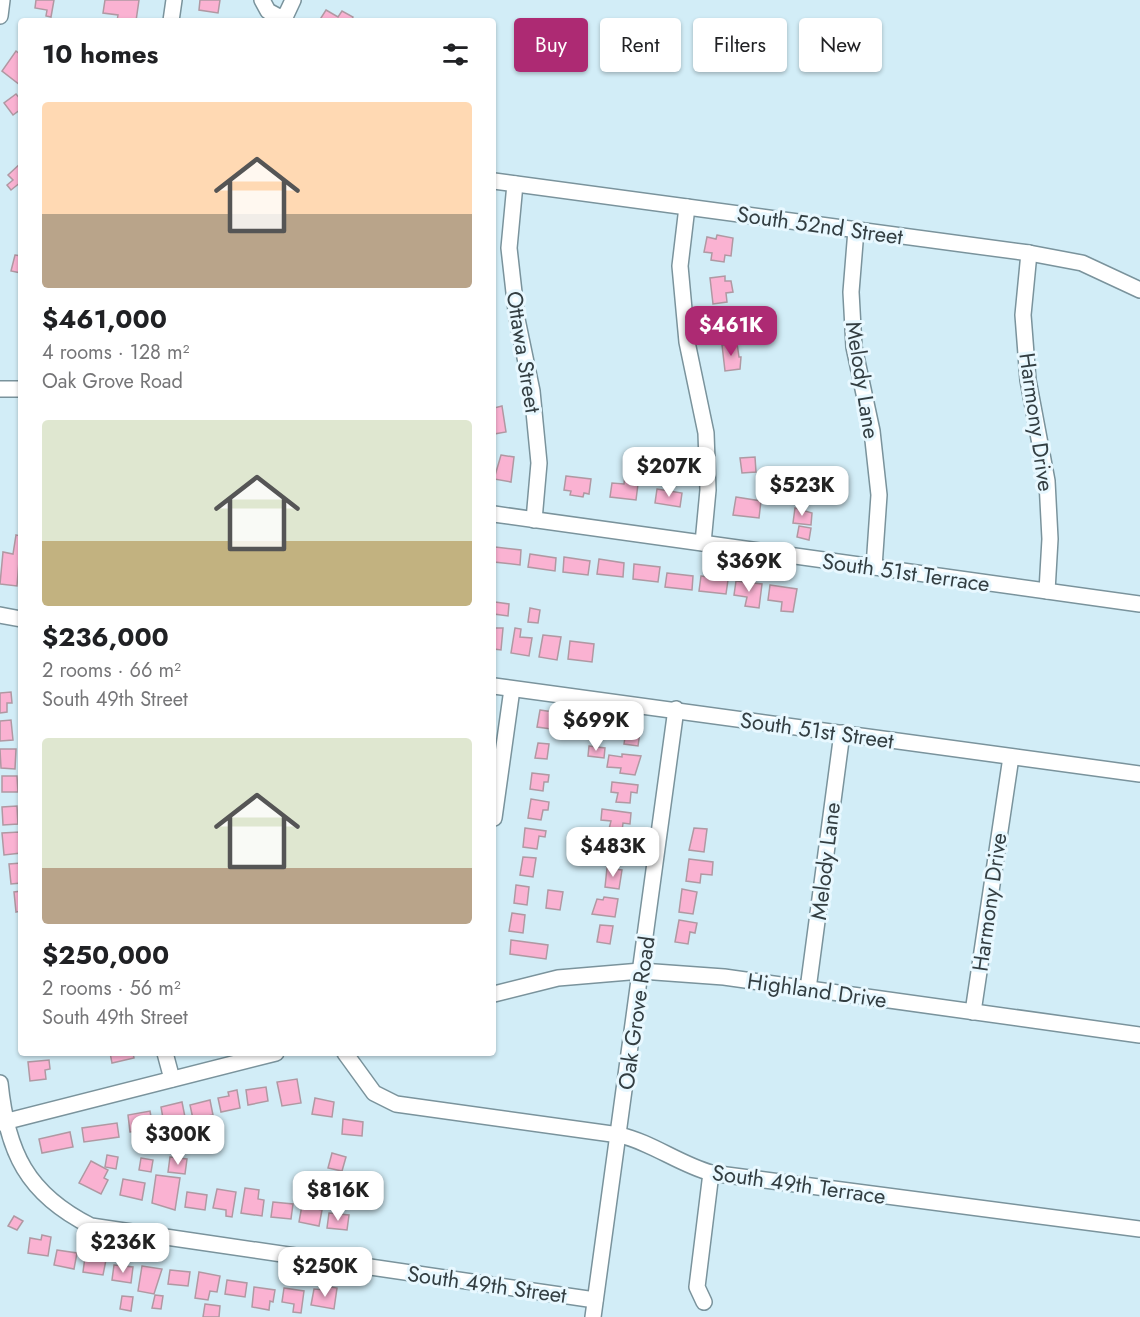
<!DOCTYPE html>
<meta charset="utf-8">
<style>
body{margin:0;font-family:Jost,sans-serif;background:#f2f2f2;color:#202124;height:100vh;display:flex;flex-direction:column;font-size:22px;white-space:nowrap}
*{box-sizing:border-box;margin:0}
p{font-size:20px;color:#757577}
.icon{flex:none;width:33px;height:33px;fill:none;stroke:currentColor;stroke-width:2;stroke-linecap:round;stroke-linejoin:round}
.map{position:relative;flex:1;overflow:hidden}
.sheet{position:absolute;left:18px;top:18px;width:478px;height:1038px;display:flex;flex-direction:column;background:#fff;border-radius:6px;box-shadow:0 2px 4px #0004}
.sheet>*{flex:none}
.hud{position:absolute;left:514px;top:18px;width:536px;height:54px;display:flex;gap:12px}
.price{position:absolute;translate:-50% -51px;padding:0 14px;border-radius:12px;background:#fff;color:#222;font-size:20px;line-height:39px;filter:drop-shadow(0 2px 3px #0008)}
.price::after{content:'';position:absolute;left:50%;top:36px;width:18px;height:14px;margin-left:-9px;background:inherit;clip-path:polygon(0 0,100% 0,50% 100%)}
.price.current{background:#ad2a73;color:#fff}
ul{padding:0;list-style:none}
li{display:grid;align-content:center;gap:12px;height:318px;padding:0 24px}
li span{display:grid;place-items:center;height:186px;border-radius:6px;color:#555}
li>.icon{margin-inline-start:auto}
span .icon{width:108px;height:108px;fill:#fffc;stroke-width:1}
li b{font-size:26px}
h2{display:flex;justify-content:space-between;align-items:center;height:72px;padding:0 24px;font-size:26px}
.tag{padding:0 21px;border-radius:6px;background:#fff;box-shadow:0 2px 4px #0004;font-size:21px;line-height:54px}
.tag.current{background:#ad2a73;color:#fff}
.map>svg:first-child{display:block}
.building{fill:#fab2d2;stroke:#b098a2;stroke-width:1.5}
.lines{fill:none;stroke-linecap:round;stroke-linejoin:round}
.minor-casing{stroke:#7a939c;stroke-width:18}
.minor{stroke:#fff;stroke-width:15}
.labels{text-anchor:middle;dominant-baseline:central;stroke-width:6;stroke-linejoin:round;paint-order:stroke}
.street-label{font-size:22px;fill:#333e42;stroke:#e8f8ff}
</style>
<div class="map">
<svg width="1140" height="1317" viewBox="0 0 1140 1317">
<rect width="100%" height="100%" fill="#d2edf7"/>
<!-- building -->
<g class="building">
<path d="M36,0h18l-3,17 -5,-1 1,-6 -12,-2z"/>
<path d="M105,0h34l-3,21h-19l1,-6 -15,-2z"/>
<path d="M200,0h20l-2,13 -19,-3z"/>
<path d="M326,10l12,7 4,-6 11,6 -2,4h-32z"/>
<path d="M16,51l5,4 -1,30 -18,-14z"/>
<path d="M16,94l5,6v9l-8,6 -9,-12z"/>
<path d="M21,163v19l-10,8 -4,-5 6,-5 -5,-5z"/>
<path d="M717,235l16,3 -2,18 -6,-1 -1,7 -13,-2 1,-7 -8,-1 3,-15 9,2z"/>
<path d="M15,255l6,1v17l-10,-2z"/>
<path d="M725,276v5h6l2,11 -7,1 1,9 -14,2 -3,-26z"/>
<path d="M728,310l4,26 -16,2 -3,-26z"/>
<path d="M737,343l2,14h2l-1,12 -15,2 -3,-26z"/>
<path d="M502,406l4,26 -12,2v-26z"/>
<path d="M501,455l13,2 -3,25 -17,-3z"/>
<path d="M755,457l1,15 -14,1 -2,-15z"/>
<path d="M625,474l14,2 -3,24 -26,-3 2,-14 12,1z"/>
<path d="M566,476l25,3 -2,15 -5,-1 -1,4 -13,-2 1,-4 -7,-1z"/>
<path d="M657,489l25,4 -2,14 -25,-4z"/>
<path d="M736,497l25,4 -2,17 -26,-3z"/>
<path d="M795,508l17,5 -1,12 -18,-2z"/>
<path d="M799,526l12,2 -2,12 -12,-3z"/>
<path d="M16,535l5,1 -4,50 -17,-2 3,-32 10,2z"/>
<path d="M495,547l26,3 -1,15 -26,-3z"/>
<path d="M530,554l26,4 -1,13 -27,-4z"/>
<path d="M564,557l26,4 -2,14 -25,-3z"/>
<path d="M599,559l25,4 -1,14 -26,-3z"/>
<path d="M634,564l26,3 -2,15 -25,-3z"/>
<path d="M667,573l26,3 -1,14 -27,-3z"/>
<path d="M701,576l27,4 -2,14 -27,-3z"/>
<path d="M736,581l26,3 -3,24 -14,-2 2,-9 -13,-2z"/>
<path d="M770,585l27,4 -4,23 -12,-1 1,-9 -14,-2z"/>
<path d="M495,602l14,2 -1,12 -14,-2z"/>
<path d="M530,608l10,2 -2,13 -10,-1z"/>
<path d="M494,628h9l-2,22 -7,-1z"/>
<path d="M515,628l6,1 -1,8 12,1 -3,18 -18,-3z"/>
<path d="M543,635l18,2 -4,23 -18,-3z"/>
<path d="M570,641l24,3 -2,18 -24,-3z"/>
<path d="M11,692l1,11h-5v9l-7,1v-20z"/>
<path d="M540,710l13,2 -2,17 -14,-2z"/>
<path d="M11,720l2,20 -13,1v-20z"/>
<path d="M627,723l14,2 -3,21 -14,-2z"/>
<path d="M538,743l11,1 -2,15 -12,-1z"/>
<path d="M589,746l16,2 -1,10 -16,-2z"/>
<path d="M0,749h16l-1,20 -14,-1z"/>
<path d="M622,754l19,2 -6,19 -15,-2 1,-5 -14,-1 2,-12 13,2z"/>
<path d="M532,773l17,2 -1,7h-4l-1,9 -13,-2z"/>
<path d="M2,776h15l1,16h-16z"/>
<path d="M612,782l26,3 -1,8 -6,-1 -1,11 -14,-1 2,-9 -7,-1z"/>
<path d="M531,799l18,3 -1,8h-5l-2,10 -13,-2z"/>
<path d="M17,806l1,18 -15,1 -1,-18z"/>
<path d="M602,809l29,4 -1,11 -7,-1 -1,8 -13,-2 2,-8 -10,-1z"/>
<path d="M525,828l21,3 -1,6 -6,-1 -2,13 -14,-2z"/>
<path d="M694,828l13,1 -3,23 -15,-2z"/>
<path d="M20,832l1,21 -17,2 -2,-22z"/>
<path d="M609,838l14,2 -3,16 -13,-2z"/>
<path d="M523,857l13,1 -3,19 -13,-2z"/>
<path d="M689,859l24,3 -1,13 -11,-1 -1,9 -14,-2z"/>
<path d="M21,863v20l-10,1 -2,-20z"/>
<path d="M607,868l15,2 -3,19 -14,-2z"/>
<path d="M516,885l13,2 -2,18 -13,-2z"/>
<path d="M682,889l15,3 -4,22 -14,-2z"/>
<path d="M548,890l15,2 -3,18 -14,-2z"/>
<path d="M21,891v20l-5,1 -2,-20z"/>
<path d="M604,897l14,2 -3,18 -23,-3 5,-15 6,1z"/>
<path d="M512,913l13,2 -2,18 -14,-2z"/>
<path d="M679,920l18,3 -2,10 -5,-1 -2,12 -13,-2z"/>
<path d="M600,925l13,1 -3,18 -13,-2z"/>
<path d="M511,940l37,5 -2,14 -36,-5z"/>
<path d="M110,1053h23l1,5 -22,5z"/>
<path d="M49,1060l1,9 -5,1 1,9 -16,2 -2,-19z"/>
<path d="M297,1079l4,24 -19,3 -5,-24z"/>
<path d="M266,1087l2,14 -20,4 -2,-15z"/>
<path d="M237,1090l3,18 -19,4 -3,-14 11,-2 -1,-4z"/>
<path d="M315,1098l19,4 -2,15 -20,-3z"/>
<path d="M210,1100l3,15 -20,4 -3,-14z"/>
<path d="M182,1102l5,25 -8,1 3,16 -14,3 -7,-40z"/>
<path d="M150,1111l4,23 -12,2 -1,-5 -11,1 -2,-17z"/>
<path d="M343,1119l20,3 -1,14 -20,-2z"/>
<path d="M117,1123l2,14 -35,5 -2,-14z"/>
<path d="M70,1132l3,15 -31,6 -3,-14z"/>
<path d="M332,1153l14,4 -4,14 -14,-3z"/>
<path d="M107,1155l11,2 -2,12 -11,-2z"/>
<path d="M170,1157l17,2 -2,15 -17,-2z"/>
<path d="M141,1158l12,2 -2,12 -12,-2z"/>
<path d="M91,1161l17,9 -4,8 4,2 -7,14 -22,-11z"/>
<path d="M156,1175l24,3 -5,32 -23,-7z"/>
<path d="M123,1179l22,4 -3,17 -22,-5z"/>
<path d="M332,1180l15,2 -2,18 -15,-2z"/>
<path d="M245,1188l14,2 -1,9 6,1 -2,16 -21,-3z"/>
<path d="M217,1189l19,3 -4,25 -6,-1v-6l-13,-2z"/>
<path d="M187,1192l20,3 -2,15 -20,-3z"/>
<path d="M304,1194l15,3 -2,12 5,1 -3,16 -20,-4z"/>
<path d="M273,1202l20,2 -2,15 -20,-2z"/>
<path d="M329,1213l20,2 -2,15 -20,-2z"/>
<path d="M14,1216l9,5 -6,9 -9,-4z"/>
<path d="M42,1235l9,2 -3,19 -20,-3 2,-15 11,2z"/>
<path d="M57,1250l20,3 -3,16 -20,-4z"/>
<path d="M85,1257l21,3 -3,15 -20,-3z"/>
<path d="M114,1265l19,2 -2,16 -19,-3z"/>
<path d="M142,1266l20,3 -8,25 -16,-3z"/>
<path d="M170,1270l20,2 -2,14 -20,-2z"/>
<path d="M199,1272l21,4 -3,16 -7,-1 -2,9 -13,-2z"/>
<path d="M227,1280l20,3 -2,14 -20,-3z"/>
<path d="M325,1286l12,2 -3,21 -23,-4 3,-16 11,1z"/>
<path d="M254,1287l21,3 -2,12 -3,-1 -1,9 -17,-3z"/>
<path d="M284,1288l20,3 -3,22 -8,-1 1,-8 -12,-2z"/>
<path d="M155,1295l8,1 -2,13 -9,-1z"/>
<path d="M122,1296l11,1 -2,14 -11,-2z"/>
<path d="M205,1304l15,2 -1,11h-16z"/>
</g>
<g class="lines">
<!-- minor casing -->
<g class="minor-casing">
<g id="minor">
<path d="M262,0l6,11 11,6 7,-2 7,-15"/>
<path d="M0,16l2,-16"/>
<path d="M171,21l3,-21"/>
<path d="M494,181l535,72 53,10 58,27"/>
<path d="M515,184l-6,64 8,71 15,72 7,72 -5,57"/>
<path d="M687,207l-7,59 7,76 19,91 2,57 -5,53"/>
<path d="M856,230l-5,62 3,55 18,84 7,64 -5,72"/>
<path d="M1029,253l-6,62 5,65 19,101 3,58 -3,52"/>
<path d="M0,389h21"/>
<path d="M494,514l646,90"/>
<path d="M0,615l21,4"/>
<path d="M494,686l646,88"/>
<path d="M494,818l18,-129"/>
<path d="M808,989l34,-256"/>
<path d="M494,994l64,-16 83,-7 83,6 416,58"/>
<path d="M973,1012l38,-255"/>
<path d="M165,1053l7,26"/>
<path d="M345,1053l29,40 22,11 223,31c32,7 60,29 92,38l429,56"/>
<path d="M0,1083c7,69 27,111 91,143l504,74"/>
<path d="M0,1123l276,-70"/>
<path d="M704,1302l-7,-15 14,-114"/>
<path d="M593,1317l83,-608"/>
</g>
</g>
<!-- minor -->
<use href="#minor" class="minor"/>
</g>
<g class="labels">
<!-- street labels -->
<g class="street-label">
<text transform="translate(820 225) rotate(8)">South 52nd Street</text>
<text transform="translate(524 352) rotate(81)">Ottawa Street</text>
<text transform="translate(863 380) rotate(81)">Melody Lane</text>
<text transform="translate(1037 422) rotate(82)">Harmony Drive</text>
<text transform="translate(906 572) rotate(8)">South 51st Terrace</text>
<text transform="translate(817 730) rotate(8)">South 51st Street</text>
<text transform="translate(825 861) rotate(-83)">Melody Lane</text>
<text transform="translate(989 902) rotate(-82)">Harmony Drive</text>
<text transform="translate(817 990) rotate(8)">Highland Drive</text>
<text transform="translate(636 1013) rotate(-82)">Oak Grove Road</text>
<text transform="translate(799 1184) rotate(8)">South 49th Terrace</text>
<text transform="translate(487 1284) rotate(8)">South 49th Street</text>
</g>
</g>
</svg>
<b class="price current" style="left:731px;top:357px">$461K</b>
<b class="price" style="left:669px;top:498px">$207K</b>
<b class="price" style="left:802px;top:517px">$523K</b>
<b class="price" style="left:749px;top:593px">$369K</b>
<b class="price" style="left:596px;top:752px">$699K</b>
<b class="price" style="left:613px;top:878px">$483K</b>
<b class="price" style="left:178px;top:1166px">$300K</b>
<b class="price" style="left:338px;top:1222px">$816K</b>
<b class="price" style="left:123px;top:1274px">$236K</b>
<b class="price" style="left:325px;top:1298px">$250K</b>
<div class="hud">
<a class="tag current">Buy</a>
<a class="tag">Rent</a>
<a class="tag">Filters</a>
<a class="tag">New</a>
</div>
<section class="sheet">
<h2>10 homes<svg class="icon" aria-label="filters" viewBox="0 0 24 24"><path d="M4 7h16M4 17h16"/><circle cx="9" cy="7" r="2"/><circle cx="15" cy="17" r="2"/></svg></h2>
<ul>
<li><span style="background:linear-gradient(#ffd9b3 60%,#b9a48a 0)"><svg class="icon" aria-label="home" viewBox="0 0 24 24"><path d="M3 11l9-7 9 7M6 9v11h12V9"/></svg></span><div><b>$461,000</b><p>4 rooms · 128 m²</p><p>Oak Grove Road</p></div></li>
<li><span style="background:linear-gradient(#dfe7d0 65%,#c2b280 0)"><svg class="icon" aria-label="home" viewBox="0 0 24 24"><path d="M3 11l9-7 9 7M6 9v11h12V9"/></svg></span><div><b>$236,000</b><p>2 rooms · 66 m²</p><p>South 49th Street</p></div></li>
<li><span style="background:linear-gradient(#dfe7d0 70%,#b9a48a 0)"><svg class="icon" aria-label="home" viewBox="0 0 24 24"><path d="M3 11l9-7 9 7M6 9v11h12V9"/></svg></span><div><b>$250,000</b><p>2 rooms · 56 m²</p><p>South 49th Street</p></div></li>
</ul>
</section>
</div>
